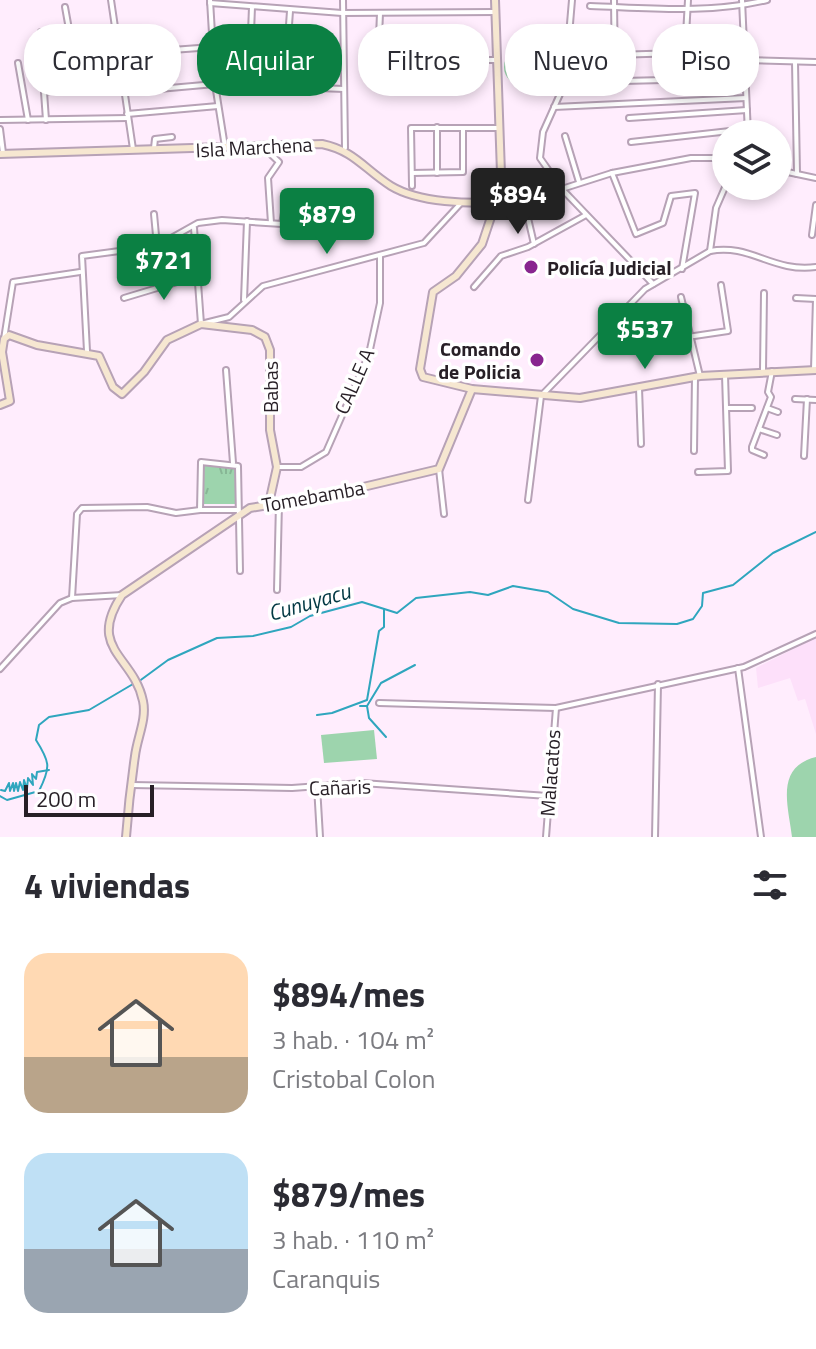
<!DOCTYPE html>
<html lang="es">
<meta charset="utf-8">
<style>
body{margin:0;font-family:"Titillium Web",sans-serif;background:#f2f2f3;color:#2b2b33;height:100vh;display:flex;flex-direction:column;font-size:30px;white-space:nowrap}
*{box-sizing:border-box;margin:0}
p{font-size:26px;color:#7c7c81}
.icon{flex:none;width:44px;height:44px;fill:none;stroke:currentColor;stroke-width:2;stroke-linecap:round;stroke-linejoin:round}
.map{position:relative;height:837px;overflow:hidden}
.side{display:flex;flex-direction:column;background:#fff;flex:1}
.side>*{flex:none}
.top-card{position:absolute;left:24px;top:24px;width:768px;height:72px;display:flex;gap:16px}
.buttons{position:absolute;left:712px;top:120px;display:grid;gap:16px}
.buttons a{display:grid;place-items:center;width:80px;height:80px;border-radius:50%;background:#fff;box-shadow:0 4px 12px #0003;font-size:40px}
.scale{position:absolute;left:24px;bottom:20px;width:130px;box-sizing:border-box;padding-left:8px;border:4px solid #271f26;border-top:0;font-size:22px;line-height:28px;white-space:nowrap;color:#271f26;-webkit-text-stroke:6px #fff;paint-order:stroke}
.price{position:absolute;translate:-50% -68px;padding:0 18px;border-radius:8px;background:#0b8043;color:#fff;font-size:26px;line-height:52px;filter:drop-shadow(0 2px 4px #0008)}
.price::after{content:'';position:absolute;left:50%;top:48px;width:24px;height:18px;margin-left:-12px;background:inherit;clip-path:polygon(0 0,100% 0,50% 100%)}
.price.selected{background:#222;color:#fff}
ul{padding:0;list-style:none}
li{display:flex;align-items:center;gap:24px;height:200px;padding:0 24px}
li span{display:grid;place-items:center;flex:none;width:224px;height:160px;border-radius:24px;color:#555}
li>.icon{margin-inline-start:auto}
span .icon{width:96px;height:96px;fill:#fffc;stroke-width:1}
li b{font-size:34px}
h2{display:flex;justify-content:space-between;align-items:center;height:96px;padding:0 24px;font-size:34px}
.tag{padding:0 28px;border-radius:32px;background:#fff;box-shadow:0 4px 12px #0003;font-size:28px;line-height:72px}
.tag.selected{background:#0b8043;color:#fff}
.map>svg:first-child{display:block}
.built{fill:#fde0fa}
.green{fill:#9dd4ad}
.park{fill:url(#park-tufts)}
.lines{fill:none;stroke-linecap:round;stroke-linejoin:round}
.stream{stroke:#2fa6be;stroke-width:2}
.street-casing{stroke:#b7a2b6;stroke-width:8}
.secondary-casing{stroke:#b7a2b6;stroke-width:10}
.street{stroke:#fff;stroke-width:4}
.secondary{stroke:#f6e7d1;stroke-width:6}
.poi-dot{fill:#88268f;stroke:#fff;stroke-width:3}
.labels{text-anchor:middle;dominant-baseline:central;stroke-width:7;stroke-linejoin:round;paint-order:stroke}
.street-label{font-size:20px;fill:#271f26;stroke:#fff}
.poi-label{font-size:20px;font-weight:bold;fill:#271f26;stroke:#fff;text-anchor:start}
.water-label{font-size:22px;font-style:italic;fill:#023843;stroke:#fff}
</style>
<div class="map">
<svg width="816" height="837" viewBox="0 0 816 837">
<defs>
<pattern id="park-tufts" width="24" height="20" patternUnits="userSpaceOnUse" patternTransform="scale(2)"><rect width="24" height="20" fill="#9dd4ad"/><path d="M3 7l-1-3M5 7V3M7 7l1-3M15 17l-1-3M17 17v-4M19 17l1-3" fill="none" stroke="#87b695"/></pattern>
</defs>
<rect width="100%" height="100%" fill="#ffedfd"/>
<!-- built -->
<path class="built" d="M816,637v97l-11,-35 -7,2 -8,-23 -32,10 -2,-20z"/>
<!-- green -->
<g class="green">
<circle cx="522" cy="67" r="18"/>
<path d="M374,730l3,29 -53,4 -3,-28z"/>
<path d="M816,757v80h-24c-4,-32 -17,-70 24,-80z"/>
</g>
<!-- park -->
<path class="park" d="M204,464l34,1 1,39h-36z"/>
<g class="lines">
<!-- stream -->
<g class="stream">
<path d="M138,682l30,-22 49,-22 36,-2 38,-9 19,-11 52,-14 35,11 19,-15 54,-6 18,3 25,-9 35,6 25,17 46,14 58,1 16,-5 9,-13 1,-13 30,-8 40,-32 43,-21"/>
<path d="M360,706h7l2,12 17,19"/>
<path d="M367,706l14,-23 34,-18"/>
<path d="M317,715l15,-2 35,-13 12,-69 5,-4v-18"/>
<path d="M1,790l4,1 4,-8 1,8 3,-8 1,8 2,-8 2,8 2,-9 3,8 1,-10 3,9 1,-11 5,7 -1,-11 4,5 1,-7 12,-2"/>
<path d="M0,796l7,4 32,-9c12,-24 11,-29 -3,-51l3,-15 10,-8 40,-7 44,-26"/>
</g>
<!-- street casing -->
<g class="street-casing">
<g id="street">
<path d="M111,0l22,149"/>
<path d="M210,0l5,84 10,63"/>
<path d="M343,0l2,148"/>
<path d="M572,0l-7,83 -22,49 -3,26 21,30 92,96"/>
<path d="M614,0l1,81"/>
<path d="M742,0l6,134"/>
<path d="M210,3l132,10 153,-1"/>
<path d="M590,6c59,2 119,8 177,-6"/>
<path d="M65,7l14,78"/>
<path d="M41,32l11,58"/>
<path d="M101,37l5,45"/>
<path d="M379,38l1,-25"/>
<path d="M287,53l3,-42"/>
<path d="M685,53l3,-53"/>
<path d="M119,54l93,-7"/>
<path d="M614,55l130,-4"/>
<path d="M250,58l2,-51"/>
<path d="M455,60h41"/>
<path d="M745,60l71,2"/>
<path d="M795,62l2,112"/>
<path d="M18,63l10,57"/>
<path d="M582,82l164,-4"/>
<path d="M125,92l90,-8 129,5"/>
<path d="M554,107l192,-9"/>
<path d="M127,114l91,-8"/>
<path d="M629,118l118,-8"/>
<path d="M0,120l128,-2"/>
<path d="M46,120l-2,-28 78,-12"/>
<path d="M437,127v46"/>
<path d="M0,129l3,24"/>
<path d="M565,136l14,46"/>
<path d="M631,142l117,-13"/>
<path d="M263,147l16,15 -11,16 3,45"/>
<path d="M154,148l1,-9 17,-2"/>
<path d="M778,170l38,8"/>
<path d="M412,173l51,-1v-44"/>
<path d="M612,173l24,61 27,-11 8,-27 24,-3 -13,76"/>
<path d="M412,186l-1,-58h88"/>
<path d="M524,201l10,43"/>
<path d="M502,202l22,-1 88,-28 79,-15h35"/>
<path d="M154,214l3,32"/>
<path d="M194,228l7,96 28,-7 34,-31 161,-43 37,-40"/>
<path d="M812,235l4,-30"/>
<path d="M710,251l6,-43 10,-23"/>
<path d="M474,287l27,-31 27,-9 58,-32"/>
<path d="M681,297l19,79"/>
<path d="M124,298l73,-22"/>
<path d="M796,298l20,1"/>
<path d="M244,300l3,-79"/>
<path d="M4,339l9,-57 67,-10"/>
<path d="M647,343l81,-12 -7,-46"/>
<path d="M87,351l-5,-95 75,-10 41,-23 24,-3 60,4 3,-17"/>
<path d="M814,369l2,-70"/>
<path d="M226,370l7,93"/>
<path d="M763,370l1,-77"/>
<path d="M639,388l2,56"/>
<path d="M795,399l21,1"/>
<path d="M727,408h25"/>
<path d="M767,408l11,4"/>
<path d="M759,429l18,6"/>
<path d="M694,451l1,-74"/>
<path d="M764,455l-12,-5v-3l19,-50 -3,-5 4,-21"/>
<path d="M804,456l3,-57"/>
<path d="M277,467h24l25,-15 43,-98 11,-51v-47"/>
<path d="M439,469l5,45"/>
<path d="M698,472l30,-1 -3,-96"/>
<path d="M528,500l13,-104 104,-107 65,-38c40,-8 63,22 106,16"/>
<path d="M238,510h-38l1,-48 37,4 2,105"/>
<path d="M277,590l2,-87"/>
<path d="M72,598l5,-84 5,-6 65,-1 29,6 24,-3"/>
<path d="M738,668l23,169"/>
<path d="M0,669l60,-66 12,-5 50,-3"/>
<path d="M379,703l177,5 188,-41 72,-33"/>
<path d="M132,785l160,3 70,-5 186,13"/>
<path d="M317,786l3,51"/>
<path d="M546,837l10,-129"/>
<path d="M655,837l3,-153"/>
</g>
</g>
<!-- secondary casing -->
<g class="secondary-casing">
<g id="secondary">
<path d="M0,154l322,-10c33,7 42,25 69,42 28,17 79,18 111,16l-7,-202"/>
<path d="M496,202l-14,42 -26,32 -23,16 -13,77 3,8 49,12 108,9 120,-22 116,-6"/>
<path d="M0,405l10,-4 -8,-49 2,-13 5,-4 28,10 62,11 14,31 9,7 22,-22 23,-32 34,-16 51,6 13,7 5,13v80l7,37 -8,36"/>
<path d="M126,837c2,-27 5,-54 9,-81 2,-18 12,-37 8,-55 -9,-45 -57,-52 -21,-106l128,-87 75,-12 114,-27 33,-80"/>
</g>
</g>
<!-- street -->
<use href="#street" class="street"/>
<!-- secondary -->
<use href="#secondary" class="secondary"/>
</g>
<!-- markers -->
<g class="poi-dot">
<circle cx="531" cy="267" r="8"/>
<circle cx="537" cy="360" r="8"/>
</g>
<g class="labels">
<!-- street labels -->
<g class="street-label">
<text transform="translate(254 147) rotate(-3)">Isla Marchena</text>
<text transform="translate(354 381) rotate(-66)">CALLE A</text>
<text transform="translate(270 387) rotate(-90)">Babas</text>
<text transform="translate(313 496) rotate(-10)">Tomebamba</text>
<text transform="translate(550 773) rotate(-86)">Malacatos</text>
<text transform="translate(340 787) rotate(-2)">Cañaris</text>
</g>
<!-- poi labels -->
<g class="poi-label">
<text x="547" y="267">Policía Judicial</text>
<text x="521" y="348" text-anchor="end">Comando<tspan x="521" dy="23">de Policia</tspan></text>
</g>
<!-- water labels -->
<g class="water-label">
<text transform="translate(309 602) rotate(-16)">Cunuyacu</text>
</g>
</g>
</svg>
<div class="buttons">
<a><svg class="icon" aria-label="layers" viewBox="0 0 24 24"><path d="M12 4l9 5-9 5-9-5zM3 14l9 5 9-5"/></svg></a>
</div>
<div class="scale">200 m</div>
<b class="price selected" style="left:518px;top:236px">$894</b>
<b class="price" style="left:327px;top:256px">$879</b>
<b class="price" style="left:164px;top:302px">$721</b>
<b class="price" style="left:645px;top:371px">$537</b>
<div class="top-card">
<a class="tag">Comprar</a>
<a class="tag selected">Alquilar</a>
<a class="tag">Filtros</a>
<a class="tag">Nuevo</a>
<a class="tag">Piso</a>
</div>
</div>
<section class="side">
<h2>4 viviendas<svg class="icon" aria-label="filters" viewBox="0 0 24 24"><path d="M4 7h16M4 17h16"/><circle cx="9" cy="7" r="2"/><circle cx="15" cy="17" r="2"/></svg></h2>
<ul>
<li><span style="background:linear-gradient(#ffd9b3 65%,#b9a48a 0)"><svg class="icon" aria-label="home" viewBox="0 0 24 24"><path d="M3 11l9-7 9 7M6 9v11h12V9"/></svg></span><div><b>$894/mes</b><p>3 hab. · 104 m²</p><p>Cristobal Colon</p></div></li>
<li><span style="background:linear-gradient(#bfe0f5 60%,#9aa5b1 0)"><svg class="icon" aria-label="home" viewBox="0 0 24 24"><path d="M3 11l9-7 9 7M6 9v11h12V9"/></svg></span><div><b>$879/mes</b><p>3 hab. · 110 m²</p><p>Caranquis</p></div></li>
</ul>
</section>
